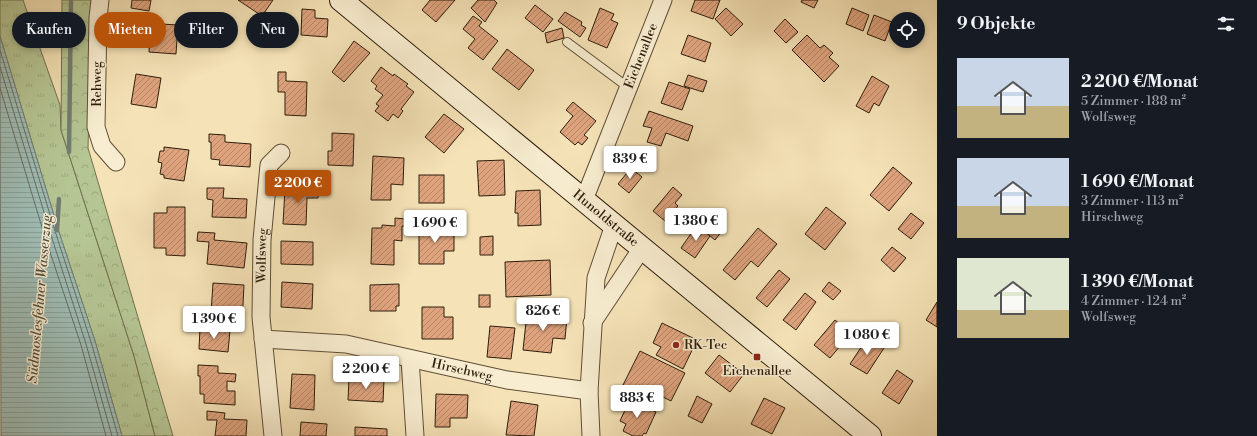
<!DOCTYPE html>
<html lang="de">
<meta charset="utf-8">
<style>
body{margin:0;font-family:"Libre Bodoni",serif;background:#20242c;color:#f1f3f6;height:100vh;display:flex;flex-direction:column;font-size:15px;white-space:nowrap}
*{box-sizing:border-box;margin:0}
p{font-size:13px;color:#9ea1a6}
.icon{flex:none;width:22px;height:22px;fill:none;stroke:currentColor;stroke-width:2;stroke-linecap:round;stroke-linejoin:round}
.map{position:relative;flex:1;overflow:hidden}
.sheet{display:flex;flex-direction:column;background:#171b24;width:320px}
.sheet>*{flex:none}
.hud{position:absolute;left:12px;top:12px;width:380px;height:36px;display:flex;gap:8px}
.buttons{position:absolute;left:889px;top:12px;display:grid;gap:8px}
.buttons a{display:grid;place-items:center;width:36px;height:36px;border-radius:50%;background:#171b24;box-shadow:0 2px 6px #0003;font-size:20px}
.price{position:absolute;translate:-50% -34px;padding:0 9px;border-radius:4px;background:#fff;color:#222;font-size:13px;line-height:26px;filter:drop-shadow(0 1px 2px #0008)}
.price::after{content:'';position:absolute;left:50%;top:24px;width:12px;height:9px;margin-left:-6px;background:inherit;clip-path:polygon(0 0,100% 0,50% 100%)}
.price.on{background:#b45309;color:#fff}
ul{padding:0;list-style:none}
li{display:flex;align-items:center;gap:12px;height:100px;padding:0 20px}
li span{display:grid;place-items:center;flex:none;width:112px;height:80px;border-radius:0px;color:#555}
li>.icon{margin-inline-start:auto}
span .icon{width:48px;height:48px;fill:#fffc;stroke-width:1}
li b{font-size:17px}
h2{display:flex;justify-content:space-between;align-items:center;height:48px;padding:0 20px;font-size:17px}
.tag{padding:0 14px;border-radius:18px;background:#171b24;box-shadow:0 2px 6px #0003;font-size:14px;line-height:36px}
.tag.on{background:#b45309;color:#fff}
main{display:flex;flex:1;min-height:0}
.map>svg:first-child{display:block}
.grass{fill:url(#grass-tufts);stroke:#727150}
.forest{fill:url(#forest-crowns);stroke:#727150}
.water{fill:url(#water-rules);stroke:#727d72}
.lines{fill:none;stroke-linecap:round;stroke-linejoin:round}
.shore{stroke:#666d61;stroke-width:1}
.stream{stroke:#727d72;stroke-width:4.5}
.building{fill:url(#building-hatch);stroke:#2e1d0c}
.lane-casing{stroke:#604e37;stroke-width:10}
.street-casing{stroke:#604e37;stroke-width:19}
.secondary-casing{stroke:#2e1d0c;stroke-width:24}
.lane{stroke:#f8edd0;stroke-width:8}
.street{stroke:#f8edd0;stroke-width:17}
.secondary{stroke:#f8edd0;stroke-width:22}
.poi-dot{fill:#8f2418;stroke:#f8edd0;stroke-width:1.5}
.labels{text-anchor:middle;dominant-baseline:central;stroke-width:3;stroke-linejoin:round;paint-order:stroke}
.street-label{font-size:13px;fill:#2e1d0c;stroke:#f8edd0}
.poi-label{font-size:13px;fill:#2e1d0c;stroke:#f8edd0;text-anchor:start}
.water-label{font-size:14px;font-style:italic;fill:#504d3f;stroke:#f8edd0}
</style>
<main>
<div class="map">
<svg width="937" height="436" viewBox="0 0 937 436">
<defs>
<pattern id="grass-tufts" width="24" height="20" patternUnits="userSpaceOnUse"><rect width="24" height="20" fill="#b5c593"/><path d="M3 7l-1-3M5 7V3M7 7l1-3M15 17l-1-3M17 17v-4M19 17l1-3" fill="none" stroke="#9ca97e"/></pattern>
<pattern id="forest-crowns" width="20" height="18" patternUnits="userSpaceOnUse"><rect width="20" height="18" fill="#b5c593"/><path d="M2 6a3 3 0 1 1 6 0M12 15a3 3 0 1 1 6 0" fill="none" stroke="#9ca97e"/></pattern>
<pattern id="water-rules" width="6" height="5" patternUnits="userSpaceOnUse"><rect width="6" height="5" fill="#9fbdb6"/><path d="M0 2.5h6" fill="none" stroke="#89a29b"/></pattern>
<pattern id="building-hatch" width="6" height="6" patternUnits="userSpaceOnUse"><rect width="6" height="6" fill="#dfa47e"/><path d="M-1 1l2-2M0 6l6-6M5 7l2-2" fill="none" stroke="#b58566"/></pattern>
</defs>
<rect width="100%" height="100%" fill="#f5e3b7"/>
<filter id="stains"><feTurbulence type="fractalNoise" baseFrequency=".005" numOctaves="4"/><feColorMatrix values="0 0 0 0 .2 0 0 0 0 .09 0 0 0 0 .02 0 0 0 .5 -.17"/></filter>
<radialGradient id="worn" r=".72"><stop offset=".6" stop-color="#630" stop-opacity="0"/><stop offset="1" stop-color="#630" stop-opacity=".3"/></radialGradient>
<!-- grass -->
<path class="grass" d="M0,0h23l37,105 1,25 73,226 21,80h-33l-27,-95 -37,-112 -58,-193z"/>
<!-- forest -->
<path class="forest" d="M62,0h30l-4,148 85,288h-18l-21,-80 -73,-226z"/>
<!-- water -->
<path class="water" d="M0,36l58,193 37,112 27,95h-121z"/>
<g class="lines">
<!-- shore -->
<g class="shore">
<path d="M0,50l55,181 36,111 27,94"/>
<path d="M0,67l50,165 36,112 26,92"/>
<path d="M0,88l44,146 37,111 25,91"/>
</g>
<!-- stream -->
<g class="stream">
<path d="M69,152l2,-152"/>
<path d="M57,230l2,-31"/>
</g>
</g>
<!-- building -->
<g class="building">
<path d="M132,0h19l-2,11 -18,-3z"/>
<path d="M238,0h35l-11,16z"/>
<path d="M430,0h25l-19,22 -14,-12z"/>
<path d="M478,0h16l3,3 -12,19 -14,-14z"/>
<path d="M695,0h25l-7,19 -22,-8z"/>
<path d="M802,0h16l-4,8 -13,-6z"/>
<path d="M535,5l18,14 -10,13 -18,-14z"/>
<path d="M600,8l14,6 -3,6 7,3 -11,25 -19,-8z"/>
<path d="M726,8l17,16 -12,12 -16,-17z"/>
<path d="M852,8l17,7 -6,16 -17,-7z"/>
<path d="M302,9l13,1v8l13,1 -1,18 -26,-2z"/>
<path d="M565,12l17,10 -1,3 5,3 -6,9 -22,-16z"/>
<path d="M132,15l23,1v5l7,1 -1,2 17,1 -2,29 -27,-2 1,-20 -19,-2z"/>
<path d="M874,15l18,7 -7,19 -18,-7z"/>
<path d="M473,16l9,6 -3,4 19,15 -15,19 -15,-12 7,-9 -12,-10z"/>
<path d="M785,19l13,13 -12,11 -12,-12z"/>
<path d="M562,28l2,10 -17,5 -2,-10z"/>
<path d="M688,35l23,8 -6,19 -24,-8z"/>
<path d="M807,35l13,13 4,-3 9,8 -4,4 10,9 -15,16 -32,-32z"/>
<path d="M354,41l16,12 -26,29 -12,-10z"/>
<path d="M507,49l27,21 -15,20 -27,-21z"/>
<path d="M381,67l12,9 1,-2 14,10 -2,2 8,6 -13,17 2,2 -5,7 -5,-4 -5,7 -13,-10 4,-5 -3,-2 7,-9 -8,-6 2,-3 -6,-5z"/>
<path d="M278,72h8v9l21,1 -1,34 -21,-1v-23h-7z"/>
<path d="M136,74l25,4 -5,30 -25,-4z"/>
<path d="M688,75l19,6 -4,11 -19,-6z"/>
<path d="M872,76l17,10 -10,20 -5,-3 -5,10 -13,-7z"/>
<path d="M669,82l21,7 -8,21 -21,-7z"/>
<path d="M573,102l23,19 -12,14 4,3 -6,7 -4,-3 -3,3 -15,-13 13,-16 -7,-6z"/>
<path d="M649,111l44,15 -5,15 -22,-8 -5,13 -14,-4 5,-14 -9,-2z"/>
<path d="M444,114l20,15 -20,24 -19,-16z"/>
<path d="M332,133l22,1 -1,32 -25,-1v-14h4z"/>
<path d="M209,134l16,1v7l26,2 -1,23 -31,-2 1,-5 -9,-1v-17h-2z"/>
<path d="M164,147l25,3 -5,31 -20,-3v-3l-4,-1 2,-11 -4,-1 2,-11h4z"/>
<path d="M373,156l31,2 -1,27 -12,-1v16h-20z"/>
<path d="M504,160l1,35 -26,1 -2,-35z"/>
<path d="M893,167l19,16 -23,28 -19,-16z"/>
<path d="M631,168l11,9 -13,16 -11,-9z"/>
<rect x="419" y="175" width="25" height="28"/>
<path d="M302,184l17,1 -1,13h-11l-1,27 -23,-1 2,-35 16,1z"/>
<path d="M673,187l9,8 -7,8 3,3 -13,15 -12,-10z"/>
<path d="M207,188h17l-1,10 24,1 -1,19 -34,-1 1,-17 -6,-1z"/>
<path d="M540,190l1,35 -23,1v-13h-3l1,-22z"/>
<path d="M167,207h18v49l-19,-1v-7h-12v-35h13z"/>
<path d="M826,207l20,16 -21,27 -20,-16z"/>
<path d="M710,209l14,11 -2,2 4,4 -11,14 -18,-15z"/>
<path d="M911,213l13,10 -13,16 -13,-10z"/>
<path d="M395,218l10,1v7h-3v15l-8,-1v25l-23,-1 1,-36h10v-3l13,1z"/>
<path d="M697,225l13,11 -15,22 -14,-10z"/>
<path d="M419,226l35,1v24h-10v13h-25z"/>
<path d="M758,228l19,16 -19,23 -7,-6 -16,19 -12,-10z"/>
<path d="M198,232l17,1 -1,7 33,3 -3,25 -37,-4 2,-22 -12,-1z"/>
<path d="M493,236v19h-13v-18z"/>
<path d="M281,241l32,1v23l-32,-1z"/>
<path d="M892,247l14,11 -12,14 -13,-12z"/>
<path d="M550,260l1,35 -45,2 -1,-35z"/>
<path d="M779,270l11,9 -23,28 -11,-9z"/>
<path d="M282,282l31,2 -1,25 -31,-2z"/>
<path d="M829,282l12,9 -8,9 -11,-9z"/>
<path d="M213,283l31,2 -2,39 -23,-2 1,-9h-9z"/>
<path d="M399,284v22h-3v5h-26v-26z"/>
<path d="M805,293l11,9 -20,28 -13,-10z"/>
<rect x="479" y="295" width="11" height="12"/>
<path d="M937,302v25l-11,-7z"/>
<path d="M422,307h22v10h9v22h-31z"/>
<path d="M527,313l40,4 -2,22 -12,-1 -2,15 -28,-3z"/>
<path d="M835,320l16,13 -21,25 -16,-13z"/>
<path d="M662,323l35,17 -14,29 -27,-14 5,-8 -8,-4z"/>
<path d="M490,326l25,2 -4,31 -24,-2z"/>
<path d="M200,328l30,2 -2,22 -29,-3z"/>
<path d="M868,337l16,11 -17,26 -17,-10z"/>
<path d="M640,351l45,22 -14,28 -32,-16 -4,6 -12,-6z"/>
<path d="M719,355l25,19 -14,18 -25,-19z"/>
<path d="M198,365l20,1v7l18,1 -1,8 -8,-1v10h8v14l-31,-2v-9h-4v-18h-2z"/>
<path d="M897,370l16,11 -14,23 -17,-11z"/>
<path d="M292,374l23,1 -1,35 -24,-2z"/>
<path d="M349,378l35,2 -1,22 -35,-2z"/>
<path d="M436,394l32,1 -1,23h-17v9h-15z"/>
<path d="M697,396l15,8 -10,19 -14,-7z"/>
<path d="M764,398l21,10 -13,26 -21,-10z"/>
<path d="M630,399l26,13 -10,22 -2,-1 -2,3h-9l-10,-5 3,-7 -6,-3z"/>
<path d="M511,401l27,4 -4,31 -28,-1z"/>
<path d="M207,411l18,2 -1,6 23,1 -1,16h-31l2,-16h-10z"/>
<path d="M301,422l26,2 -1,12h-26z"/>
<path d="M355,427l32,2v7h-32z"/>
</g>
<g class="lines">
<!-- lane casing -->
<g class="lane-casing">
<path id="lane" d="M567,42l62,46"/>
</g>
<!-- street casing -->
<g class="street-casing">
<g id="street">
<path d="M100,0l-2,18 -2,109 6,19 14,16"/>
<path id="s1" d="M584,200l79,-200"/>
<path d="M592,323l50,-75"/>
<path id="s2" d="M263,339l83,5 161,36 82,11"/>
<path d="M410,359l5,77"/>
<path id="s3" d="M273,436l-12,-119 1,-77 7,-75 12,-12"/>
<path d="M591,436l-2,-45 7,-113 18,-53"/>
</g>
</g>
<!-- secondary casing -->
<g class="secondary-casing">
<g id="secondary">
<path id="s4" d="M341,0l529,436"/>
</g>
</g>
<!-- lane -->
<use href="#lane" class="lane"/>
<!-- street -->
<use href="#street" class="street"/>
<!-- secondary -->
<use href="#secondary" class="secondary"/>
</g>
<!-- markers -->
<g class="poi-dot">
<circle cx="676" cy="345" r="4"/>
<rect x="753" y="353" width="8" height="8" rx="2"/>
</g>
<g class="labels">
<!-- street labels -->
<g class="street-label">
<text stroke="none"><textPath href="#s1" startOffset="155">Eichenallee</textPath></text>
<text transform="translate(97 84) rotate(-90)">Rehweg</text>
<text stroke="none"><textPath href="#s4" startOffset="343">Hunoldstraße</textPath></text>
<text stroke="none"><textPath href="#s3" startOffset="181">Wolfsweg</textPath></text>
<text stroke="none"><textPath href="#s2" startOffset="202">Hirschweg</textPath></text>
</g>
<!-- poi labels -->
<g class="poi-label">
<text x="684" y="345">RK-Tec</text>
<text x="757" y="371" text-anchor="middle">Eichenallee</text>
</g>
<!-- water labels -->
<g class="water-label">
<text transform="translate(40 299) rotate(-85)">Südmoslesfehner Wasserzug</text>
</g>
</g>
<rect width="100%" height="100%" filter="url(#stains)"/>
<rect width="100%" height="100%" fill="url(#worn)"/>
</svg>
<div class="buttons">
<a><svg class="icon" aria-label="locate" viewBox="0 0 24 24"><circle cx="12" cy="12" r="6"/><path d="M12 2v4M12 18v4M2 12h4M18 12h4"/></svg></a>
</div>
<b class="price" style="left:630px;top:180px">839 €</b>
<b class="price on" style="left:298px;top:204px">2 200 €</b>
<b class="price" style="left:696px;top:242px">1 380 €</b>
<b class="price" style="left:435px;top:244px">1 690 €</b>
<b class="price" style="left:543px;top:332px">826 €</b>
<b class="price" style="left:214px;top:340px">1 390 €</b>
<b class="price" style="left:867px;top:356px">1 080 €</b>
<b class="price" style="left:366px;top:390px">2 200 €</b>
<b class="price" style="left:637px;top:419px">883 €</b>
<div class="hud">
<a class="tag">Kaufen</a>
<a class="tag on">Mieten</a>
<a class="tag">Filter</a>
<a class="tag">Neu</a>
</div>
</div>
<section class="sheet">
<h2>9 Objekte<svg class="icon" aria-label="filters" viewBox="0 0 24 24"><path d="M4 7h16M4 17h16"/><circle cx="9" cy="7" r="2"/><circle cx="15" cy="17" r="2"/></svg></h2>
<ul>
<li><span style="background:linear-gradient(#c9d6e8 60%,#c2b280 0)"><svg class="icon" aria-label="home" viewBox="0 0 24 24"><path d="M3 11l9-7 9 7M6 9v11h12V9"/></svg></span><div><b>2 200 €/Monat</b><p>5 Zimmer · 188 m²</p><p>Wolfsweg</p></div></li>
<li><span style="background:linear-gradient(#c9d6e8 60%,#c2b280 0)"><svg class="icon" aria-label="home" viewBox="0 0 24 24"><path d="M3 11l9-7 9 7M6 9v11h12V9"/></svg></span><div><b>1 690 €/Monat</b><p>3 Zimmer · 113 m²</p><p>Hirschweg</p></div></li>
<li><span style="background:linear-gradient(#dfe7d0 65%,#c2b280 0)"><svg class="icon" aria-label="home" viewBox="0 0 24 24"><path d="M3 11l9-7 9 7M6 9v11h12V9"/></svg></span><div><b>1 390 €/Monat</b><p>4 Zimmer · 124 m²</p><p>Wolfsweg</p></div></li>
</ul>
</section>
</main>
